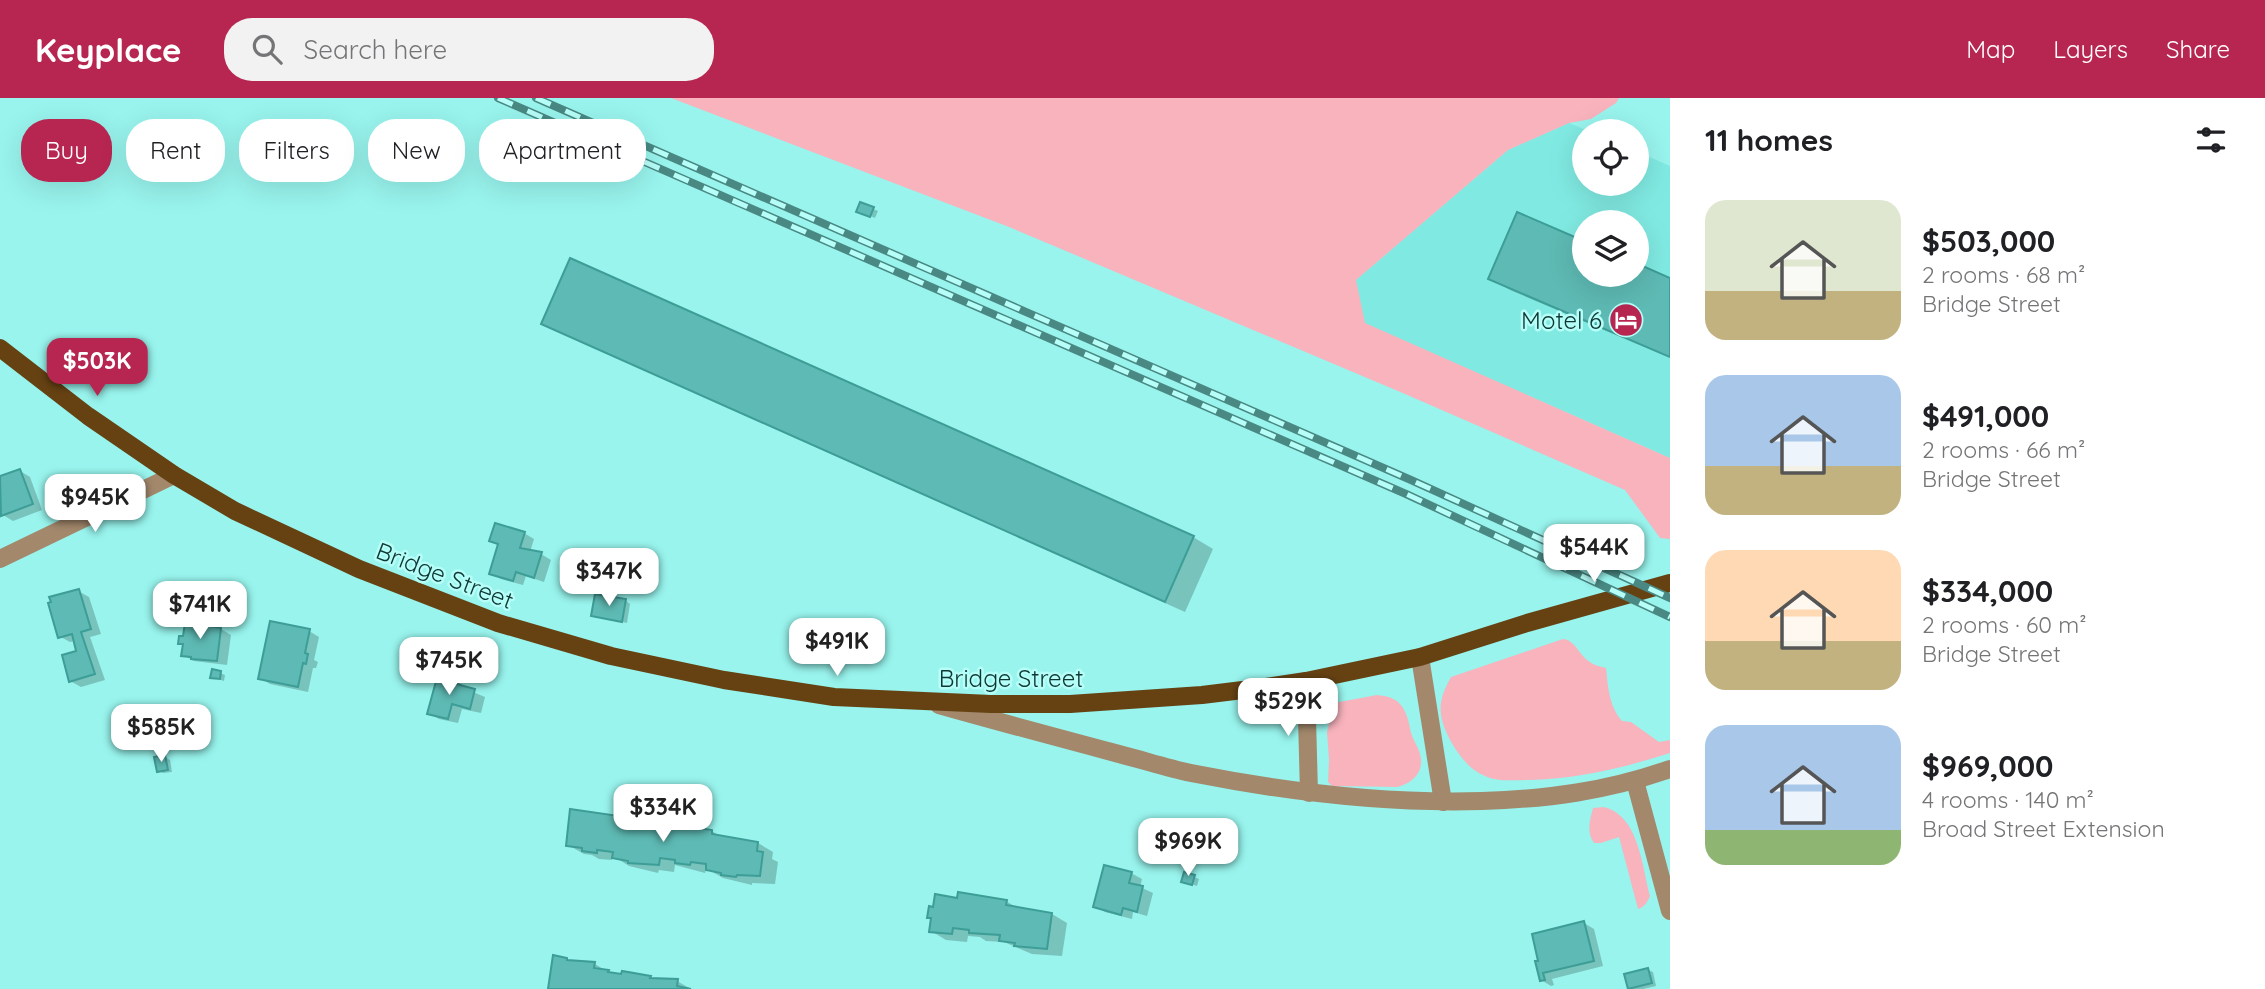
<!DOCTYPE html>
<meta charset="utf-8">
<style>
body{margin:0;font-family:Quicksand,sans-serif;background:#f2f2f2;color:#202124;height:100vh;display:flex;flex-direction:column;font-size:26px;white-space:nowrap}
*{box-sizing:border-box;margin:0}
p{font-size:23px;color:#757577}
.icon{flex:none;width:38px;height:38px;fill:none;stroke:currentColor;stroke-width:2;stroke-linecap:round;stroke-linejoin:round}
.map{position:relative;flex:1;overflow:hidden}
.side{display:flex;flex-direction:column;background:#fff;width:595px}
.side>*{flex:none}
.guide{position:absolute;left:21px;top:21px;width:665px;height:63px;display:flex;gap:14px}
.buttons{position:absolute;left:1572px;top:21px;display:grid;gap:14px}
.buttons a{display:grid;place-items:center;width:77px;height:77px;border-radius:50%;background:#fff;box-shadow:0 7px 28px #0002;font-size:35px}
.price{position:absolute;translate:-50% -60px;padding:0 16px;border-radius:14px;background:#fff;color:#222;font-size:23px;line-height:46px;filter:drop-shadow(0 2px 4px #0008)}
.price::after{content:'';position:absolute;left:50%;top:42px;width:21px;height:16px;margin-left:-10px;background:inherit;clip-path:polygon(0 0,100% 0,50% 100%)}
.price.on{background:#b62651;color:#fff}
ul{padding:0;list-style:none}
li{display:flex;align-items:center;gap:21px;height:175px;padding:0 35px}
li span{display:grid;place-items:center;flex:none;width:196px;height:140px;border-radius:21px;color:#555}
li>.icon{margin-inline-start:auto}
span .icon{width:84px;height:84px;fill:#fffc;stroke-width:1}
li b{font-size:30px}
h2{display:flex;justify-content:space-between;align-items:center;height:84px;padding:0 35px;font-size:30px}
.tag{padding:0 24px;border-radius:28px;background:#fff;box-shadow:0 7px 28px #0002;font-size:24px;line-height:63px}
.tag.on{background:#b62651;color:#fff}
header{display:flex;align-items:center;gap:42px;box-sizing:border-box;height:98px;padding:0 35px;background:#b62651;color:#fff}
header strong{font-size:33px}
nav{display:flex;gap:38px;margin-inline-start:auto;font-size:24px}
.search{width:490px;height:63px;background:#f2f2f2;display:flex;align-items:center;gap:18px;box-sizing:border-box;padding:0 24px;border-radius:28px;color:#757577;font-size:26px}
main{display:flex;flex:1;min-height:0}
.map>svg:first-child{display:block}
.built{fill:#80eae2;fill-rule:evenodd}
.green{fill:#f8b3bd}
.shadow{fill:#0003}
.building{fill:#5ebab4;stroke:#3d9d97;stroke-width:2}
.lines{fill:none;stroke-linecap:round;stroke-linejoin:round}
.minor{stroke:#a3886c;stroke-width:18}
.major{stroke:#664213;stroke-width:18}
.rail-casing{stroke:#498883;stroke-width:8}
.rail{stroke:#b6fef8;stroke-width:5;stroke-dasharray:16;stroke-linecap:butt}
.labels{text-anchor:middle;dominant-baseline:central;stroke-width:5;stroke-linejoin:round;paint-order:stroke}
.poi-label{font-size:24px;fill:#0e3734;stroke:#b6fef8;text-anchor:end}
.street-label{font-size:24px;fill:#0e3734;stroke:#b6fef8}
</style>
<header>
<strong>Keyplace</strong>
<div class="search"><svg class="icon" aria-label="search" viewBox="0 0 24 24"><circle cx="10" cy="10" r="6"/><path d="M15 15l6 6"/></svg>Search here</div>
<nav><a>Map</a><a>Layers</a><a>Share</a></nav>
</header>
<main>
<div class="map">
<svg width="1670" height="891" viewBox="0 0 1670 891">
<rect width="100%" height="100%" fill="#98f4ed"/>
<!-- built -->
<path class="built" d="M1569,25l20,8h-5v53h52v-33l34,15v292l-306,-135 -8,-43 152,-130zM1584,124h52v53h-52z"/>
<!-- green -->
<g class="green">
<path d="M671,0h948l-3,5 -25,16 -22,4 -61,27 -152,130 9,43 305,135v81l-10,-1 -35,-48 -220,-96 -396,-167z"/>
<path d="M1563,541c17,2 14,24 43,29 2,19 3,38 16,53l9,1 28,20 11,-2v13c-47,15 -93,26 -142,27 -14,0 -30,2 -43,-4 -16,-6 -28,-23 -36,-38 -12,-24 -11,-38 2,-61z"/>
<path d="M1377,597c8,1 15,2 21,7 9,8 11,21 13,31 3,9 10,18 10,27 1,15 -11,24 -24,27l-65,-1 -4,-4 1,-22 -2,-28 7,-29z"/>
<path d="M1604,709c35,9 38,59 46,89 -3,6 -5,11 -12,13l-19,-72 -18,6h-7c-8,-11 -4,-23 -1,-35z"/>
</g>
<!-- shadow -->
<g class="shadow">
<path d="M861,106l17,7 -3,7 -12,-5z"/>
<path d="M1584,177h52l34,5v78l-160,-68 -20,-11z"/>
<path d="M543,225l650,214 20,12 -28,63 -622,-278z"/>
<path d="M20,373l10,6 12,33 -29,11 -10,-6 -3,-7v-30z"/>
<path d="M524,435l10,6 -4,13 11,2 10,6 -7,22 -18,-6 -3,9 -22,-6 -10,-6 9,-28 -9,-5z"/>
<path d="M78,493l11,6 12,37 -11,3 15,43 -24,7 -11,-6 9,-29 -4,-11 -5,1 -11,-6z"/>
<path d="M626,503l4,3 -3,19 -34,-8z"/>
<path d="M203,523l10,7 8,1 10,6 -4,30 -33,-4 -11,-6 2,-10 -5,-2 15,-17z"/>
<path d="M309,533l10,6 -5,23 4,2 -2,6h-3l-5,24 -38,-8 -10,-6z"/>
<path d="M220,575l5,2 -1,6 -12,-4z"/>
<path d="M456,583l10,6v2l19,8 -4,16 -19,-4 -4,14 -19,-4 -10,-6z"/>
<path d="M165,659l5,3 2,12 -9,1 -4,-2z"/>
<path d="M618,720l14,8 80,5 11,7 35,5 15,9 -1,7 6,3 -3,22 -23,-1v2l-29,-7 -14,-8h-3l-1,3 -30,-8 -1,7 -15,-2 -1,3 -29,-7 -16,-10 -1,4 -13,-1 -7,-4 -8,-1 -16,-9z"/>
<path d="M1131,775l11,6 -2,8 13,6 -6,23 -14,-4 -1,7 -27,-7 -10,-6z"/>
<path d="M1194,779l5,2 -2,7 -9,-3z"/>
<path d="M959,802l47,1 13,8 33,5 15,9 -5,33 -30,-2 -28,-12 -18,-1 -6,-4 -12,-1 -1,6 -21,-2 -15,-9 2,-12 -4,-2 5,-8z"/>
<path d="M1584,825l10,6 9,37 -51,13 2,6 -3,1 -10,-6 -4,-17z"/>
<path d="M567,861l5,3 23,2 18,11 64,6 14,8h-141z"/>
<path d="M1648,872l5,2 3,14 -13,3h-14l-3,-13z"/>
</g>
<!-- building -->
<g class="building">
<path d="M860,104l14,5 -4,10 -14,-5z"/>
<path d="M1517,114l67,29v34h52v-12l34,15v79l-182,-78z"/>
<path d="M570,160l624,278 -29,66 -624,-278z"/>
<path d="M20,371l13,35 -32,12 -1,-40z"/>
<path d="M495,425l30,9 -5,16 22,4 -8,26 -18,-6 -3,9 -24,-7 9,-30 -9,-3z"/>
<path d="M79,491l12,40 -10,3 14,42 -26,8 -7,-27 14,-4 -4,-17 -14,4 -10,-35 3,-1 -2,-5z"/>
<path d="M595,496l31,5 -4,23 -31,-6z"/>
<path d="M194,520l10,1 -1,6 18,3 -4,33 -26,-2v-2l-10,-1 2,-12h-5l1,-8h4l2,-13 8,1z"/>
<path d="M270,523l40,8 -5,24 3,1 -2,10 -3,-1 -5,24 -40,-8z"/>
<path d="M212,571l9,2 -1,8 -10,-1z"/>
<path d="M438,576l19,5 -1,5 19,5 -5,20 -18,-5 -4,15 -21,-5z"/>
<path d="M165,657l3,15 -11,2 -3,-15z"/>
<path d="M570,711l49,7 -1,6 45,6v-6l17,3 32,5v4l46,8 -1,9 6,1 -3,24 -23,-1 -1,2 -15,-2v-2l-15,-3v-6l-15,-2 -1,3 -15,-2v-3l-15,-2 -1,7 -31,-2v-2l-16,-3 1,-6 -16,-2v3l-15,-2v-3l-16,-2z"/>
<path d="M1104,767l28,7 -3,11 14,3 -6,26 -14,-4 -2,7 -28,-8z"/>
<path d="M1184,774l11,3 -3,10 -11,-3z"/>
<path d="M958,794l49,8 -1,5 46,8 -5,36 -33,-3 1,-3 -16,-2 1,-6 -31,-2v-3l-16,-2 -1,6 -23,-2 2,-14h-4l2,-12 4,1 2,-13 22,4z"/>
<path d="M1584,823l10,40 -51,12 2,7 -5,1 -5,-20h3l-6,-27z"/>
<path d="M553,857l14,3v2l28,2 -1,6 15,2 -1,2 13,2 1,-3 29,5 -1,2 28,1 -1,7 14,3h-143z"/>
<path d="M1648,870l4,15 -24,6 -4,-15z"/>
</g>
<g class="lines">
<!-- minor -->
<g class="minor">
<path d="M0,461l174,-84"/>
<path d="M1420,559l23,145"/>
<path d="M1306,583l3,112"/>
<path d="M939,607c60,17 120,33 180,49 24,6 48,14 72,19 96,19 193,31 291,28 66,-2 125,-10 188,-32"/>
<path d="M1635,683l35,130"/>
</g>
<!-- major -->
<path class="major" d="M0,250l88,68 86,59 61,36 124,58 139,54 113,33 113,24 110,17 157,7h79l132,-9 57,-7 47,-7 114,-24 107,-34 143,-40"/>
<!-- rail casing -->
<g class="rail-casing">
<g id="rail">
<path d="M498,0l908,396 264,123"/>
<path d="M536,0l875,382 259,118"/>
</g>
</g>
<!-- rail -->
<use href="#rail" class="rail"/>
</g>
<!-- icons -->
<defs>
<g id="hotel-disc" transform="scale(1.75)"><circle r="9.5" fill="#b62651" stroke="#b6fef8"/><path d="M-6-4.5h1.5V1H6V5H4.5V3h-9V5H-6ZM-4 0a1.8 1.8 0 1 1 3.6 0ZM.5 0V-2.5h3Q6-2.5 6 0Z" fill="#fff"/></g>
</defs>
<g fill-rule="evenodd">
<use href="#hotel-disc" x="1626" y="222"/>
</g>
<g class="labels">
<!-- poi labels -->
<g class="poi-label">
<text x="1602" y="222">Motel 6</text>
</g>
<!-- street labels -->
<g class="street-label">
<text transform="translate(445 477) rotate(21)">Bridge Street</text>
<text x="1011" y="580">Bridge Street</text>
</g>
</g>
</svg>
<div class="buttons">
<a><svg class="icon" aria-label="locate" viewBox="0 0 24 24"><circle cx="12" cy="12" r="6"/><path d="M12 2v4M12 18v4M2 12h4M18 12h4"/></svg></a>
<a><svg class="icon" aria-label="layers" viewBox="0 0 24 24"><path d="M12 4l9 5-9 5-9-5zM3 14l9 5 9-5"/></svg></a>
</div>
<b class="price on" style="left:97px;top:300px">$503K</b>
<b class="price" style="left:95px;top:436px">$945K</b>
<b class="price" style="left:1594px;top:486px">$544K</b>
<b class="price" style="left:609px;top:510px">$347K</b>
<b class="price" style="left:200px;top:543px">$741K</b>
<b class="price" style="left:837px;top:580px">$491K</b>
<b class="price" style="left:449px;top:599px">$745K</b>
<b class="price" style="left:1288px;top:640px">$529K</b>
<b class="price" style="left:161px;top:666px">$585K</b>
<b class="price" style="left:663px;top:746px">$334K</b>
<b class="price" style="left:1188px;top:780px">$969K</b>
<div class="guide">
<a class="tag on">Buy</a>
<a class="tag">Rent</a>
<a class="tag">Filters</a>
<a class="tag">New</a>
<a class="tag">Apartment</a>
</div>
</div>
<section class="side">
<h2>11 homes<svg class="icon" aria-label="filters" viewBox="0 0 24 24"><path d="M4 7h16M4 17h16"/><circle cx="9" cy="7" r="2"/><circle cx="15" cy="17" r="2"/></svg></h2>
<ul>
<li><span style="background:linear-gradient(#dfe7d0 65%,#c2b280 0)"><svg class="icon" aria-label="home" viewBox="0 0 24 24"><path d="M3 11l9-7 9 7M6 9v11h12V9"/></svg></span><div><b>$503,000</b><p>2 rooms · 68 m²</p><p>Bridge Street</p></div></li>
<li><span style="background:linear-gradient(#a9c7e8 65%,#c2b280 0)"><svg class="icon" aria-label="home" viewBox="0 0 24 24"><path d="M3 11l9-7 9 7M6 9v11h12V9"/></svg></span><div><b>$491,000</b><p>2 rooms · 66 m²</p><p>Bridge Street</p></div></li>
<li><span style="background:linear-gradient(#ffd9b3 65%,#c2b280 0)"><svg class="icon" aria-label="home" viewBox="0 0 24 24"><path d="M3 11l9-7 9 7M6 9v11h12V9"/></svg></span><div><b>$334,000</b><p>2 rooms · 60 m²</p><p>Bridge Street</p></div></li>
<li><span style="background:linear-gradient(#a9c7e8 75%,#8fb573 0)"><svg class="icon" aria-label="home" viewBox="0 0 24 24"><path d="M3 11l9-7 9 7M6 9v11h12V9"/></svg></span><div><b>$969,000</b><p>4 rooms · 140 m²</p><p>Broad Street Extension</p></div></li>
</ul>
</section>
</main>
